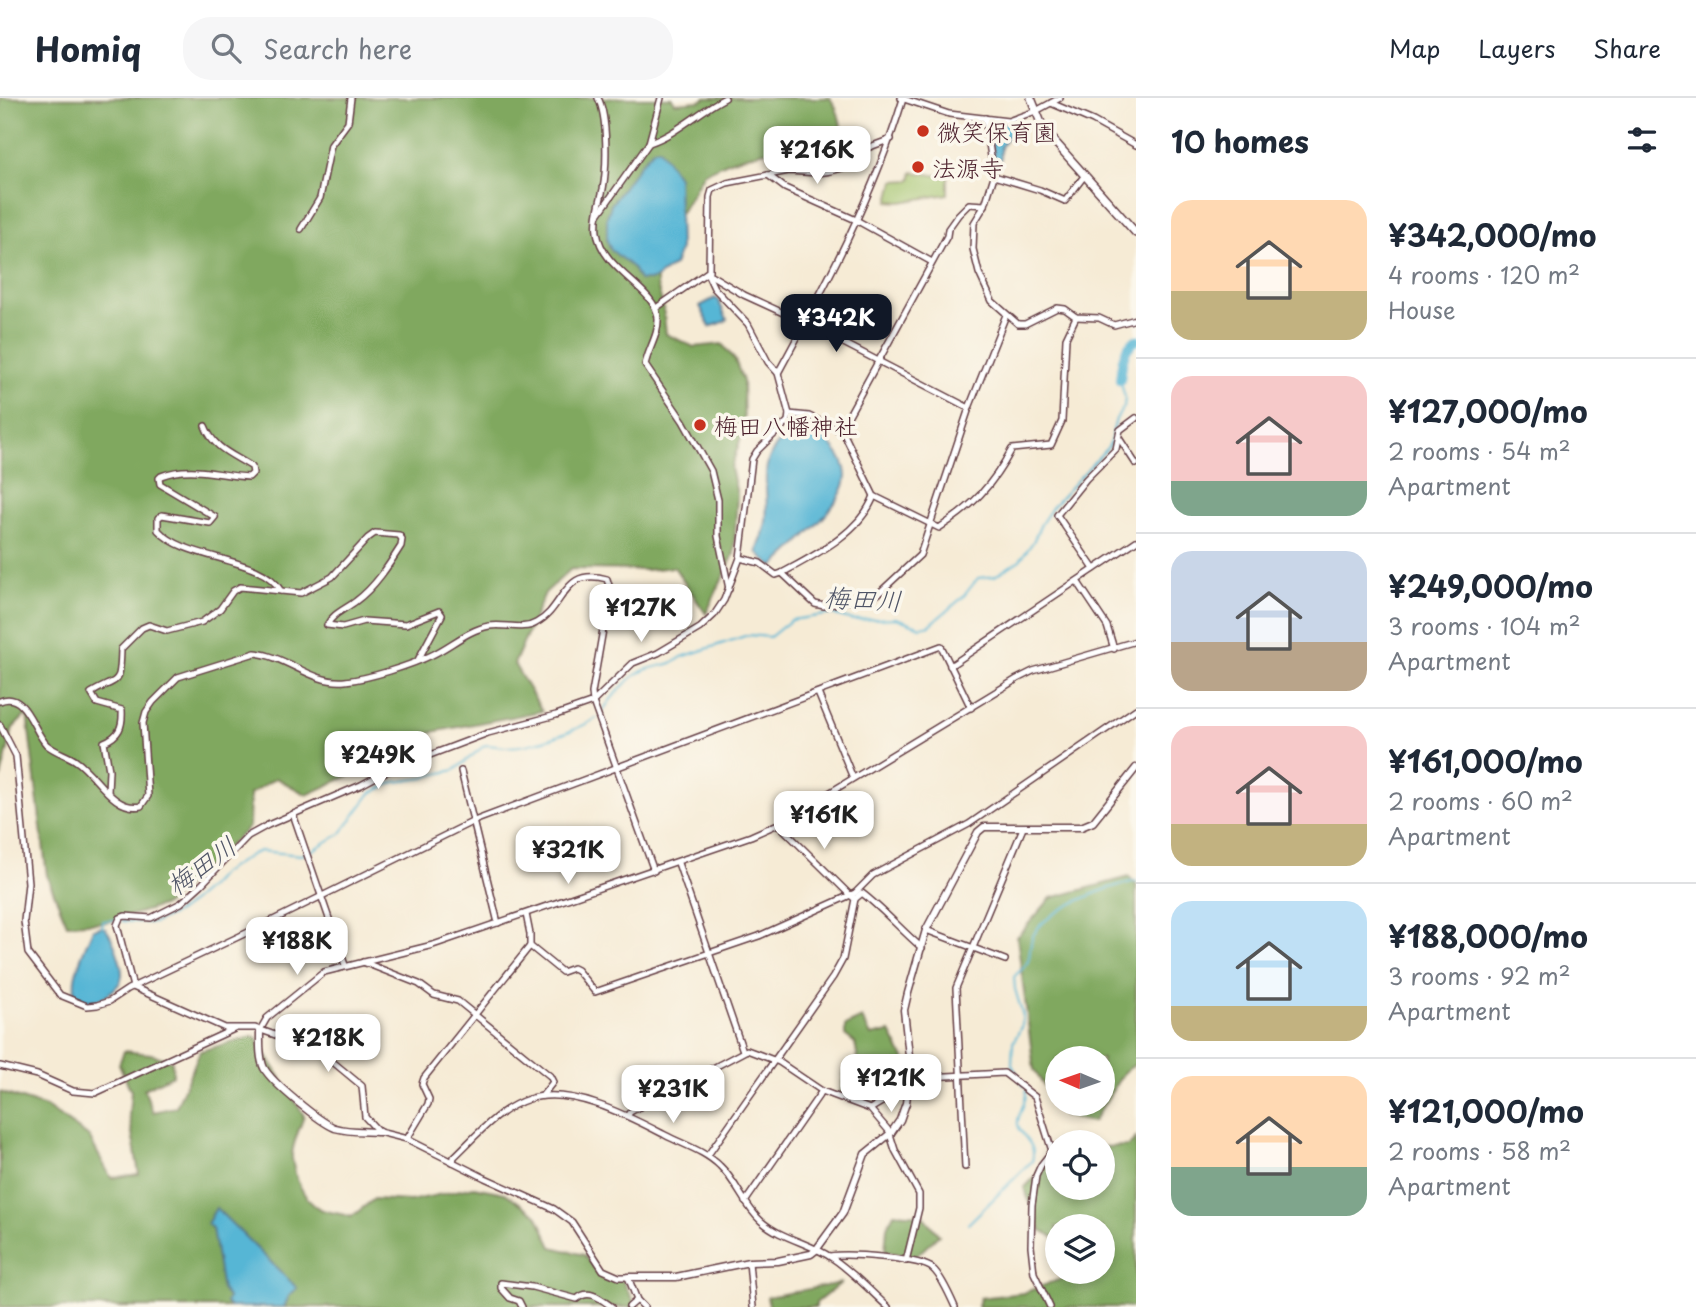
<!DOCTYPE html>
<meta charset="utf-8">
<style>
body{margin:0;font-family:"Playpen Sans","Klee One",sans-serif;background:#f6f6f7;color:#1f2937;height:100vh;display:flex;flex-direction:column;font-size:26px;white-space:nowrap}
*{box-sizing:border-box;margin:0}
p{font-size:23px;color:#747a83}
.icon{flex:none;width:38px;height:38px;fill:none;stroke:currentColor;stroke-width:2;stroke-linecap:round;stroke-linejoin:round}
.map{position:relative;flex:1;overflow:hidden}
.side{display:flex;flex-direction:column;background:#fff;width:560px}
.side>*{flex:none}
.needle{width:46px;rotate:272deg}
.tools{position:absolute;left:1045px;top:948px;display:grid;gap:14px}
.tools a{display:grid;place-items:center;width:70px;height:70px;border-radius:50%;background:#fff;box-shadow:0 4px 10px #0003;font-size:35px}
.price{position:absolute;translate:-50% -60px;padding:0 16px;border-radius:14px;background:#fff;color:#222;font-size:23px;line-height:46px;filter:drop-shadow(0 2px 4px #0008)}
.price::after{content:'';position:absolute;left:50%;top:42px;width:21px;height:16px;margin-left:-10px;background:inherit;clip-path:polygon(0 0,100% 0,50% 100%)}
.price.on{background:#111827;color:#fff}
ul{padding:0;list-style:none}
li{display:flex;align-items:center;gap:21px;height:175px;padding:0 35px}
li+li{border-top:2px solid #e0e1e3}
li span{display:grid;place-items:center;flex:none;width:196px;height:140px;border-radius:21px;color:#555}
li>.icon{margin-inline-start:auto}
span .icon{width:84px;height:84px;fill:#fffc;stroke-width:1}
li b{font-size:30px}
h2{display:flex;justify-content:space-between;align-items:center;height:84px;padding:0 35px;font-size:30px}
header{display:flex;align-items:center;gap:42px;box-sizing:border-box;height:98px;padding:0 35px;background:#fff;border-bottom:2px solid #e0e1e3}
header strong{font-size:33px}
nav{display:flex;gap:38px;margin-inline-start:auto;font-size:24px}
.search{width:490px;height:63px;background:#f6f6f7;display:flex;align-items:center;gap:18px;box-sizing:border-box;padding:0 24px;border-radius:28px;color:#747a83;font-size:26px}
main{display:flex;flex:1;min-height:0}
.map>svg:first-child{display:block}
.green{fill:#a1c26b;stroke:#76704b;stroke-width:2}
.forest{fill:#80a85f;stroke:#656445;stroke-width:2;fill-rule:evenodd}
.water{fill:#57b6d5;stroke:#506a80;stroke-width:2}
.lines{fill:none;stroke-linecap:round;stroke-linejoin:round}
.stream{stroke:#57b6d5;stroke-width:2}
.river{stroke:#57b6d5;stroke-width:10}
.minor-casing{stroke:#643e44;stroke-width:8}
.tertiary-casing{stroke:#643e44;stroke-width:9}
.secondary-casing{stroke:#643e44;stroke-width:10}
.minor{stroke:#fff;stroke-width:5}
.tertiary{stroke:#fff;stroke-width:6}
.secondary{stroke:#fff;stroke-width:7}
.poi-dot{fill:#c8321e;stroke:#fbf7ec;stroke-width:2.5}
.labels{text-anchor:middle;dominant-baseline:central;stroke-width:7;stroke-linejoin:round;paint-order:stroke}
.poi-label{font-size:24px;fill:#4a1f2b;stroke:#fbf7ec;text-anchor:start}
.water-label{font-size:26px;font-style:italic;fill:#4f5466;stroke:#fbf7ec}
</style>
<header>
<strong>Homiq</strong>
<div class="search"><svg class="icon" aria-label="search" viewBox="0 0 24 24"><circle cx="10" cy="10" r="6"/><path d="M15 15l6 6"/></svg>Search here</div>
<nav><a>Map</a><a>Layers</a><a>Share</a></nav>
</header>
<main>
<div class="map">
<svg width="1136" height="1209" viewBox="0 0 1136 1209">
<rect width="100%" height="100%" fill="#fbf7ec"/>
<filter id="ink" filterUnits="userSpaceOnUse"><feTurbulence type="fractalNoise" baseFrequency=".0143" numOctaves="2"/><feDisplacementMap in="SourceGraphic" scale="14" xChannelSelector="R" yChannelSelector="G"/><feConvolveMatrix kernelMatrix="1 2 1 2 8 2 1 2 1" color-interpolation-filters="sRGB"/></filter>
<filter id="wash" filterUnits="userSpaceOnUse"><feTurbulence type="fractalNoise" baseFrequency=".00686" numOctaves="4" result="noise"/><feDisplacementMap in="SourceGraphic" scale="28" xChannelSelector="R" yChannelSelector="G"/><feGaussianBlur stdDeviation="1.57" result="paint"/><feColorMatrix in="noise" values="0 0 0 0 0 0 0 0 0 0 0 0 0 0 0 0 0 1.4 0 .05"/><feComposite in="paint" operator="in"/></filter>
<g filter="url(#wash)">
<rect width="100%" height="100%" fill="#f6ebd5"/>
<!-- green -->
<path class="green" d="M913,74l35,5v17l-47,8 -12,-1 5,-20 17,-1z"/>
<!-- forest -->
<g class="forest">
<path d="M0,0h672l3,5 25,-2 6,-3h124c16,22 12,43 6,68l-21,-2 -50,-13 -33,9 -28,13 -29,50 -18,39v23l6,21 3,28 28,13 28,-3 13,16 8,21 1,47 -13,40 6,26 -3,60 -28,60 -32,-47 -27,3 -76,-1 -26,24 -31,71 28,47 -141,27 -35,30 -59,27 -31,-17 -26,16 -1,33 -84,78 -57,17 -41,2 -20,-48 -20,-162 -14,14 -13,54z"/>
<path d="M1129,779l7,7v180l-12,8 -31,50 -30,-6 -29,-46 -17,-133 34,-39zM1057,961h45v45h-45z"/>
<path d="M862,920l9,18 19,-4 17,32 -13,19 -26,-15h-6l-5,17 3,16 -20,-7 5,-26 13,-7 -3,-18 -10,-8v-9z"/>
<path d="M255,938l49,80c-4,12 -13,30 -12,42 2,17 11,43 28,51 9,4 21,4 31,8l23,-18 36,2 64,-14 31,6 32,22 15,32 32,8 20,25h18l15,27h-637v-215l46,15 43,30 22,41 28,-4 -10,-59 2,-24 -12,-27 5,-13 27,3 21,7 1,14 -29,14 9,23 23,-5 24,-56z"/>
<path d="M1136,1040v169h-158l2,-9 43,-5 57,-21h22v-45h-45v12l-16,-9 -17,-42 33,-33v33h45l1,-41 25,-1z"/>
<path d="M894,1115l28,2 17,20 -25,23 -29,-7 2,-24z"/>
<path d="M841,1185l-25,20v4h-47l-2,-10z"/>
</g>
<!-- water -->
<g class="water">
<path d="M988,25h24l1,6 -12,18v13l-6,2z"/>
<path d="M659,50l19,29 2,72 -6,16 -21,15h-14l-6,-12 -22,-18 -4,-9v-24l4,-12 30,-42 13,-14z"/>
<path d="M715,200l3,2 9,19 -1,2 -16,6 -10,-21z"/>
<path d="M812,331c15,11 33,26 34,46 1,28 -53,72 -73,92l-16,-15c3,-10 8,-20 9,-31 4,-30 -10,-58 16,-81 9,-8 18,-11 30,-11z"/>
<path d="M101,829l5,2c7,9 17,36 16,47 -1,12 -23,26 -33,26 -5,0 -11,-4 -16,-6 3,-6 1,-10 2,-17 3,-17 11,-34 18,-50z"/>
<path d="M216,1110l81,80 -8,8 -5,11h-54l-4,-4 2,-6 -6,-7 -10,-62 -5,-4z"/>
</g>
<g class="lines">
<!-- stream -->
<g class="stream">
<path d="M601,616c8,-14 28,-38 44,-44 13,-5 26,-4 37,-13l66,-22 22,2 21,-17 41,-6 21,6 43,-2 25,9 9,-2 33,-28 15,-19 17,-2 25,-16 13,-18 8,-18 12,-18 56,-60 7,-27 8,-12 1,-10 -5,-17"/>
<path d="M122,823l32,2 28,-13 26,-22 13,-14 31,-20 8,-3 41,4 12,-5 28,-17 30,-40 24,-11 29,-4 8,-3 23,-5 30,-25c7,0 15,2 22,2 26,0 68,-16 90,-29"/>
<path d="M102,832l1,-9 13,-1"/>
<path d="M1024,988l-12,-21 1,-22 9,-18 1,-9 -8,-27 -1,-12c3,-4 11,-9 14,-16 3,-8 1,-18 6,-27 13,-25 75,-48 102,-53"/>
<path d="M968,1126l64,-63c5,-18 -9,-21 -14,-36 -2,-10 9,-21 8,-34"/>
</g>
<!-- river -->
<path class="river" d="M1120,282c2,-16 2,-31 16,-40"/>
</g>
</g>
<g filter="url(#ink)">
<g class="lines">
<!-- minor casing -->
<g class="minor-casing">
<g id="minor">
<path d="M598,0c10,19 9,70 5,91 -3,14 -8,29 -6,43 5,39 59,56 61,86 1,17 -10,31 -13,47l38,56 28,50 7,29v36l11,53"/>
<path d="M901,0l48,16 59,7 28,-10 24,-13"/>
<path d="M1051,5l42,18 43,24"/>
<path d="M985,20l9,58 -9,29 -11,18 -1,26 6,24 13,28 26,23h7l32,-16 8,1 11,8 23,1 15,7 22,-6"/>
<path d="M649,45c28,-9 50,-32 76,-45"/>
<path d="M768,77l17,13 71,32 76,42"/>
<path d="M994,78l46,14 25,11 20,-26"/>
<path d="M985,107l-16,-1 -11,11 -10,14 -1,7 -102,186 -2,10 31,64 65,32c34,-22 53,-42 73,-79l39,-4 11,-24 4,-83 10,-21"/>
<path d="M598,117l51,-72 12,-45"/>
<path d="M301,131l19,-31 11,-53 17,-23 3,-24"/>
<path d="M709,176l35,21 61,28 164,85"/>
<path d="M656,210l53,-37 1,-74 2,-7 15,-7 62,-12 29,2 13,-2 11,-3 12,-15 37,-14"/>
<path d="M778,275c48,-88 96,-178 125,-274"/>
<path d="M789,316l20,2 34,16"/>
<path d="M205,328c9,23 27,28 47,41l1,6 -4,4c-30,-1 -58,-13 -88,-1l-2,2 1,6 55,33 -5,6 -48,-8 -4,3v12c29,32 103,25 123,61"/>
<path d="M1119,340l17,26"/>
<path d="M740,460l20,5 16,12 6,-2c33,-18 78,-40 92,-77"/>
<path d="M1094,471l-37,-54 29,-36 30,-30 4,-19 16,-12"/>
<path d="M782,475l33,31 9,2 54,-12 42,-39 49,-147 37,-93"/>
<path d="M1077,483l30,45 7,23"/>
<path d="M950,568l186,-125"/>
<path d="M818,595l35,85"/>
<path d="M0,603c26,-11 33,31 47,44 8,7 21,10 29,16 20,13 37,51 65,45l7,-10 -5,-73 3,-11 7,-10 25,-25 77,-24c32,3 57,31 90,28 23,-2 67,-16 87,-26 19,-9 36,-25 57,-29 15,-3 34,5 47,-3 30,-16 25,-56 71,-44l3,10 -18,104 1,9 61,169"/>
<path d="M0,627l16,31 12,127 -4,38 4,32 32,42 27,11 10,-1 13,-4 18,-12 131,-62 215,-106 467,-175 30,62"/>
<path d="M461,673l37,152"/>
<path d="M108,694l1,-22 -5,-28c15,-6 19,-15 18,-32l-25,-7 -6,-10c29,-17 29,-6 30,-44l21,-21 7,-3 18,6 35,-9 18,-13 13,-18 7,-4 61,6 31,-16 36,-39 7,-5 24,2 3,4 -1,7c-12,19 -26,41 -45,55 -10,8 -23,12 -29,24l16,2 21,-6 42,3 33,-13 3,4 -24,45"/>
<path d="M293,716l52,151"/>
<path d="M778,726l72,71 5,4 7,-6c22,17 39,37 60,55"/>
<path d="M678,765l65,188"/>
<path d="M926,832l79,30"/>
<path d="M530,848l32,26 11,-4 4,2 18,22 164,-56 96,-43 18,-18 96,-51 167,-115"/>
<path d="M363,864l56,22 15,11 24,6 92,75 3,6 -11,14"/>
<path d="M260,932l7,-12 57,-46 109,-27 318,-109 27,-12 239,-145 16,-8 103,-30"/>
<path d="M0,968l37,9 36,16 22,2 139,-64"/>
<path d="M909,980l95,-5 31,24 17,54 -11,14 -5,11 -4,29 -1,41 3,27 16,34"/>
<path d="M870,1011l37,-22"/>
<path d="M628,1017l2,-3 117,-62 32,12 43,29 48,18 19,22 6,19 24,44v14l-13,53"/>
<path d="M407,1041l21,-35 1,-5 -7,-15 2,-6 106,-132v-12l-4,-20"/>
<path d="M708,1057l125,-178 10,-18 12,-60"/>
<path d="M453,1064l1,-5c22,-21 45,-49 75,-58 43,-13 99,17 136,36 19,10 40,16 55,31 17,16 24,40 41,55 20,18 50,22 71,37 20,13 38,33 56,49"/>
<path d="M965,1069l-9,-179 67,-160"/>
<path d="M745,1104l77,-111"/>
<path d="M830,1158c17,-3 92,2 103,13 7,6 18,29 22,38"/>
<path d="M749,1164l4,45"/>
<path d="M522,1209l-3,-6 -9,-3 -9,-10v-5l31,4 45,12c12,-11 24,0 35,8"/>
<path d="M629,1209l8,-7"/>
<path d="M644,1209l-7,-7 -9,-23h-9l-16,-7 -31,-48 -18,-13 -69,-31 -78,-39 -28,-7 -14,-15 -3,-31 -52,-43 -26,-5 -29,-10h-30l-92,-41 -16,-62 3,-7 5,-2 26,2 30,-15 20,-18 47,-49 20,-11 93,-40 24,-13 103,-39 68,-18 37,-13 40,-39 25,-10 42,-25 14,-13 10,-15 16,-42 12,-99 5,-8 31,-30 1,-7 -11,-41 -10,-11 -20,-38 -34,-36 -7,-15"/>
</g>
</g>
<!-- tertiary casing -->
<g class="tertiary-casing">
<g id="tertiary">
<path d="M260,932c0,12 -1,28 4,38 8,15 56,54 71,60 14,4 29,3 44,4"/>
<path d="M628,1179h48l73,-15 29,-1 33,-7 5,-4 27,-37 22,-59 26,-21 9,-13 6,-17 3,-25v-22l-5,-46 4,-17 18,-63 52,-98 6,-5h97l12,-5 43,-54"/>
</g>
</g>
<!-- secondary casing -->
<g class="secondary-casing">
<path id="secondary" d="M1031,0l10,25 14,19 81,91"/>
</g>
<!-- minor -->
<use href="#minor" class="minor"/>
<!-- tertiary -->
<use href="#tertiary" class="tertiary"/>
<!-- secondary -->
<use href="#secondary" class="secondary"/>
</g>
</g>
<!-- markers -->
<g class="poi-dot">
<circle cx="923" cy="33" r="7"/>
<circle cx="918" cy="69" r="7"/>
<circle cx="700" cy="327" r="7"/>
</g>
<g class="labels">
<!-- poi labels -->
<g class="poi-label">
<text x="937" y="33">微笑保育園</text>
<text x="932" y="69">法源寺</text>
<text x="714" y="327">梅田八幡神社</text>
</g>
<!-- water labels -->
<g class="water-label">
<text transform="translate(863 500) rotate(3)">梅田川</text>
<text transform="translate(201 767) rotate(-36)">梅田川</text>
</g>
</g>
</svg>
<div class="tools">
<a><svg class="needle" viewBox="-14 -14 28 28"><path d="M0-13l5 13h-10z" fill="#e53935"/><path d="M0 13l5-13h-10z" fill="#747a83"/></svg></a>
<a><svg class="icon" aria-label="locate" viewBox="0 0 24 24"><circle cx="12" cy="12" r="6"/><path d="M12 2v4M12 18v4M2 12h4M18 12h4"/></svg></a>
<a><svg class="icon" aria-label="layers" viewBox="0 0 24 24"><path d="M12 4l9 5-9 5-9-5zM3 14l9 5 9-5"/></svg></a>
</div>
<b class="price" style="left:817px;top:88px">¥216K</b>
<b class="price on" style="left:836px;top:256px">¥342K</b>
<b class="price" style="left:641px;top:546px">¥127K</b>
<b class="price" style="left:378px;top:693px">¥249K</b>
<b class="price" style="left:824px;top:753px">¥161K</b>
<b class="price" style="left:568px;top:788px">¥321K</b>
<b class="price" style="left:297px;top:879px">¥188K</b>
<b class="price" style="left:328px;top:976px">¥218K</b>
<b class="price" style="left:891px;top:1016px">¥121K</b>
<b class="price" style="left:673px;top:1027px">¥231K</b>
</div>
<section class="side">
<h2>10 homes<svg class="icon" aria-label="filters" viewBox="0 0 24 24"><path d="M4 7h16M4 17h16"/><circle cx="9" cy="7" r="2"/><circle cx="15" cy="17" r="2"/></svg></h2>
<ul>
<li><span style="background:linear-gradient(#ffd9b3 65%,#c2b280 0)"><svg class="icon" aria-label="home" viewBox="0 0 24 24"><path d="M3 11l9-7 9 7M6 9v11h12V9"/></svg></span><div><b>¥342,000/mo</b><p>4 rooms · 120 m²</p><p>House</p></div></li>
<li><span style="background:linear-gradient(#f6c9c9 75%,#7fa58c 0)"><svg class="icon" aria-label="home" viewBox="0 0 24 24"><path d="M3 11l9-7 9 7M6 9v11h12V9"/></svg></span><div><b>¥127,000/mo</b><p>2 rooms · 54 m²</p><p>Apartment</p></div></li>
<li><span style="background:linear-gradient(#c9d6e8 65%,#b9a48a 0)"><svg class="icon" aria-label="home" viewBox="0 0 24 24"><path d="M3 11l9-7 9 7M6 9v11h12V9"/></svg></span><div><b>¥249,000/mo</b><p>3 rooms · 104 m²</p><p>Apartment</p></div></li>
<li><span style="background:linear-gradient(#f6c9c9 70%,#c2b280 0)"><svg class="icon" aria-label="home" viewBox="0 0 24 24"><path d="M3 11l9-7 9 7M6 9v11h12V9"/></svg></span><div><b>¥161,000/mo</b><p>2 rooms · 60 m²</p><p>Apartment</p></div></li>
<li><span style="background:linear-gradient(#bfe0f5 75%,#c2b280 0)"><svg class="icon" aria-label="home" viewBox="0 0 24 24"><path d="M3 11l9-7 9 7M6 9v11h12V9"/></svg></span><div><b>¥188,000/mo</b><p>3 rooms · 92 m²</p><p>Apartment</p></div></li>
<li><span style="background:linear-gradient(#ffd9b3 65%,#7fa58c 0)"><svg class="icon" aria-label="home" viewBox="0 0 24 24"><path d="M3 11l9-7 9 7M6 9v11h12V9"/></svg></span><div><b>¥121,000/mo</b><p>2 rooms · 58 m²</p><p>Apartment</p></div></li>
</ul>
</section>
</main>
